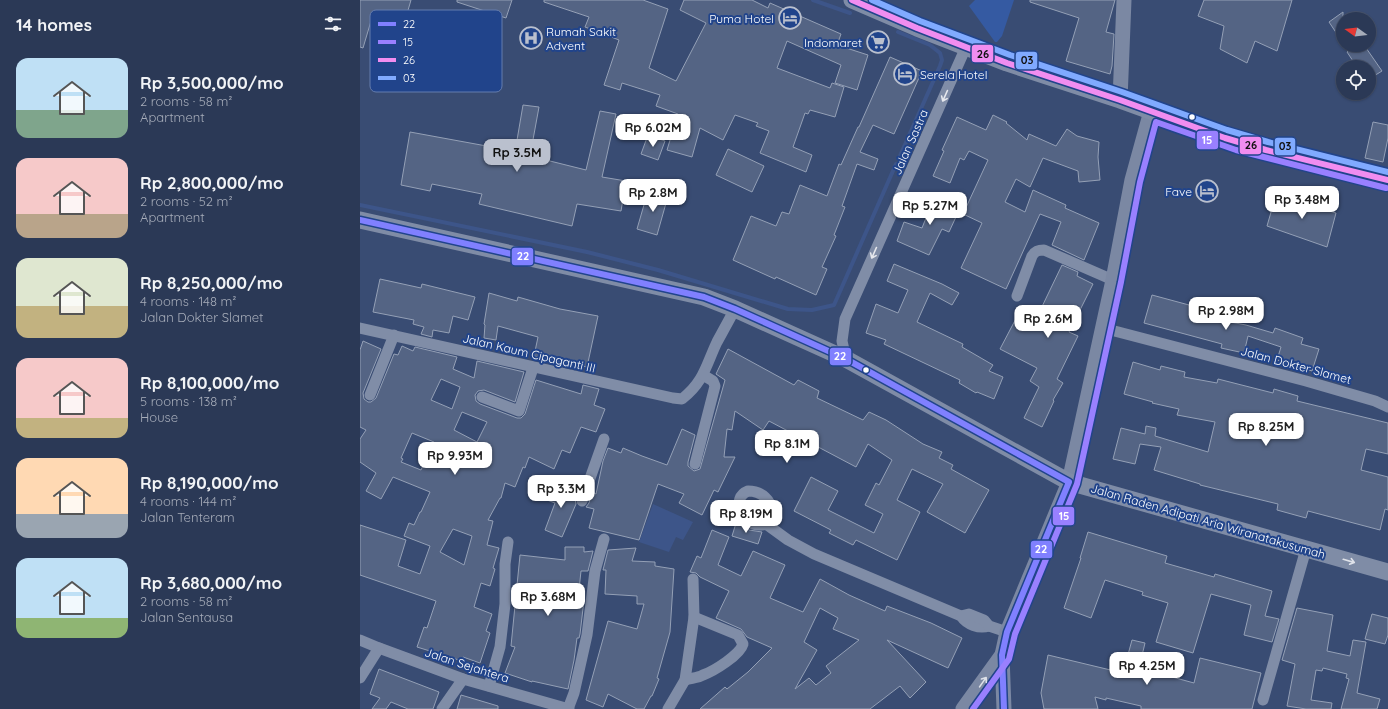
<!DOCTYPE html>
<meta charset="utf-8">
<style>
body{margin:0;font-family:Quicksand,sans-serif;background:#374460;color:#f1f3f6;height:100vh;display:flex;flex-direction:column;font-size:15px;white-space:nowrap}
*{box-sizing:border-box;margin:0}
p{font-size:13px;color:#a6acb9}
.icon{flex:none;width:22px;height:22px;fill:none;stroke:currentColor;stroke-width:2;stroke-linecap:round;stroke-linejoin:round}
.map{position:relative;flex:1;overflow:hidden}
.side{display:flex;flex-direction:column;background:#2b3956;width:360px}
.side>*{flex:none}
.needle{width:26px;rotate:285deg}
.fabs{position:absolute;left:976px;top:12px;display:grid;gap:8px}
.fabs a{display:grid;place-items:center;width:40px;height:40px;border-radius:50%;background:#2b3956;box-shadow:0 1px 3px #0004,0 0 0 1px #47536c;font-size:20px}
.price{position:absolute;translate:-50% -34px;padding:0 9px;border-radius:8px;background:#fff;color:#222;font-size:13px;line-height:26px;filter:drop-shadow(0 1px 2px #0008)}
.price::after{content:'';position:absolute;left:50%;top:24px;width:12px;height:9px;margin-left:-6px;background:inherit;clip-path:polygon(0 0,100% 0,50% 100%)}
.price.on{background:#bac0ce;color:#111}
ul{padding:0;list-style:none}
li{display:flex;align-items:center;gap:12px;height:100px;padding:0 16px}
li span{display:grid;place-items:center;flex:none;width:112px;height:80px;border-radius:12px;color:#555}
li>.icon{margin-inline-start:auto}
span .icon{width:48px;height:48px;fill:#fffc;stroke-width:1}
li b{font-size:17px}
h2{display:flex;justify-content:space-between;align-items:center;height:48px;padding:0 16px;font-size:17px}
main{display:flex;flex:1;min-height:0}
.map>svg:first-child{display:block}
.green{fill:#355aa2}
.water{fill:#3d5589}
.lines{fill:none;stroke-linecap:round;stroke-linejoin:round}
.stream{stroke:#3d5589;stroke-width:4}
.building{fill:#546484;stroke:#94a0b6;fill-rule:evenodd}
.street{stroke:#808da7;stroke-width:11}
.secondary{stroke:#7b88a3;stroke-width:15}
.primary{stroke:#7f8ca6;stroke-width:17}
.bus-1-casing{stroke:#21448b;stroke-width:9}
.bus-2-casing{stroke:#21448b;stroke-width:9}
.bus-3-casing{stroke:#21448b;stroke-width:9}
.bus-4-casing{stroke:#21448b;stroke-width:9}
.bus-1{stroke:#8080ff;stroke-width:6}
.bus-2{stroke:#9980ff;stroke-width:6}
.bus-3{stroke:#f18df0;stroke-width:6}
.bus-4{stroke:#80aaff;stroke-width:6}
.oneway{stroke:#e6e8ed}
.oneway2{stroke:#dfe2e9}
.oneway3{stroke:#dee1e8}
.bus-dot{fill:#fff;stroke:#21448b;stroke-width:1.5}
.labels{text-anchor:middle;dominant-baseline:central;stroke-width:4;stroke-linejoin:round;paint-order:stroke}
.poi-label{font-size:12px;fill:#fff;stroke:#21448b;text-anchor:end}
.street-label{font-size:12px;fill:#fff;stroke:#21448b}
.key{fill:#21448b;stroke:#647cae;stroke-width:1}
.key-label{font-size:11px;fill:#fff}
.line-badge{stroke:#21448b;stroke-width:1.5}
.badge-label{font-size:11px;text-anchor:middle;font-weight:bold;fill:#fff}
.pale-badge-label{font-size:11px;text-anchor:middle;font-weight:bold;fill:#111}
</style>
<main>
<section class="side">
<h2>14 homes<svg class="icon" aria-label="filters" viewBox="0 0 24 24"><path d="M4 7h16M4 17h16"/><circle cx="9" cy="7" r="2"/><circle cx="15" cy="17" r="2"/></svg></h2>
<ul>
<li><span style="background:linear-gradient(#bfe0f5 65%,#7fa58c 0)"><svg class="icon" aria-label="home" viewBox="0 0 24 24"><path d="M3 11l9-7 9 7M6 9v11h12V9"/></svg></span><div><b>Rp 3,500,000/mo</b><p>2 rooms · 58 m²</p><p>Apartment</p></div></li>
<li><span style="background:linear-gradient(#f6c9c9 70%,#b9a48a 0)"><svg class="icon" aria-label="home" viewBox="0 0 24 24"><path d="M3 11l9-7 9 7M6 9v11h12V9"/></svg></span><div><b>Rp 2,800,000/mo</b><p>2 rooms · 52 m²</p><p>Apartment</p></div></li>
<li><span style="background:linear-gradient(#dfe7d0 60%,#c2b280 0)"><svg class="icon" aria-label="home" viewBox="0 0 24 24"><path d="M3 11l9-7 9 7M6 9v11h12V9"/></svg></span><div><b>Rp 8,250,000/mo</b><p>4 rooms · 148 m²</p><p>Jalan Dokter Slamet</p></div></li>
<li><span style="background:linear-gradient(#f6c9c9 75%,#c2b280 0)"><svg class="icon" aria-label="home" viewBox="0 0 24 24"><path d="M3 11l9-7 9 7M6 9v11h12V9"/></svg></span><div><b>Rp 8,100,000/mo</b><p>5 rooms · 138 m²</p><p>House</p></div></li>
<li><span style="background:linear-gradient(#ffd9b3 70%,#9aa5b1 0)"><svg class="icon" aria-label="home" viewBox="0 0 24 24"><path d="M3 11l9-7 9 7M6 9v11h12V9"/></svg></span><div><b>Rp 8,190,000/mo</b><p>4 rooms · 144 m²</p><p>Jalan Tenteram</p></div></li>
<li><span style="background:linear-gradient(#bfe0f5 75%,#8fb573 0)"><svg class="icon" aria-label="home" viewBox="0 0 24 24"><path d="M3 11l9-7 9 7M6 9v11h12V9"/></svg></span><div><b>Rp 3,680,000/mo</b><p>2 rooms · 58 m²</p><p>Jalan Sentausa</p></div></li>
</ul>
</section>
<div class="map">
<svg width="1028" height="709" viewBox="0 0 1028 709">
<rect width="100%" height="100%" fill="#394c73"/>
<!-- green -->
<path class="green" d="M615,0h39l-12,36 -5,6h-2l-26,-36z"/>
<!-- water -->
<path class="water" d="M293,504l40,18 -10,18 -7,-3 -7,15 -30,-10z"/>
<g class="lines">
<!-- stream -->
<g class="stream">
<path d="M453,0l37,13"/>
<path d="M538,32l32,13 10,8 2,7 -2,6 -41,92"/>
<path d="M0,205l227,47 71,18 130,39 24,1 22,-5 62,-141"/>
</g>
</g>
<!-- building -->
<g class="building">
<path d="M0,0h51l-9,31 -31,-10 -8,27 -3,-1z"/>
<path d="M97,0h55l-6,18 -49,-16z"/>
<path d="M184,0h99l25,9 -19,59 27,13 30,-58 -26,-13 4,-10h68l16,8 2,-5 71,31 -4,11 31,10 -11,35 -22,-7 6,-18 -54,-24 -10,27 53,20 2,-5 12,4 -9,30 -25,-7 -2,4 -3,-1 -12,34 19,8 -6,17 -46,-19 9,-22 -13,-5 2,-3 -23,-8 -12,25 -23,-12 -8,29 -25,-7 11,-36 -22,-8 4,-11 -38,-12 -2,7 -16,-5 15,-45 -34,-13 4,-10 -45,-15z"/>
<path d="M670,0h85l-9,32 8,2 -2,32 -2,8 -44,-13 13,-43 -49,-16z"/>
<path d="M844,0h88l-15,51 -22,-10 -8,22 -27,-14 4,-23 -26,-10z"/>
<path d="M983,12v31l-14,-21z"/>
<path d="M984,45h20l18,26 -13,8v-12h-12l-10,-15 1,-1z"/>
<path d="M530,57l32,14 -28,63 -21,-9 -13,27 18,7 -4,11 -17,-6 -15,42 3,1 -11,28 2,1 -14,31 5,2 -11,26 -40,-18 -1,2 -42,-19 18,-44 25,10 6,-14 7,2 11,-29 27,11 12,-32 2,1 17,-38h1z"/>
<path d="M163,105l16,2 -9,49 56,14 14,-59 16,3 -14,63 24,4 -5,30 -44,-7 -5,22 -93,-22 3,-10 -50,-10 -2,7 -29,-6 9,-53 82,15 1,-6 23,5z"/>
<path d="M633,115l14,7 -1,1 21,17 2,-6 27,12 11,-17 10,7 22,6 -1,15 2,23 -21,2 -1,-11 -35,-13 -13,29 -14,-8 -11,23 20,10 8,-22 33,15 -1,3 34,15 -15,37 -32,-15 9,-23 -21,-8 -34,75 -45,-21 21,-45 -19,-9 25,-54 -19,-9 -5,9 -4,-2 -10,25 -17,-7 11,-25 -2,-1 15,-33 29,13z"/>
<path d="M1013,122l15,3v13l-5,24 -18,-4z"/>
<path d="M288,135l17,6 -7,19 -17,-6z"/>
<path d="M368,149l36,17 -12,26 -36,-17z"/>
<path d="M288,191l20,5 -11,39 -20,-6z"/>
<path d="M580,195l21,11 -12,26 -7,-3 -13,26 -32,-14 7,-19 18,6 8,-20 2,1z"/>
<path d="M916,195l60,18 -9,34 -60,-21z"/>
<path d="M534,264l48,20 17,9 -7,12 -22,-12 -13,29 46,22 -1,3 31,18 -4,6 14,6 -9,22 -17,-7 -1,1 -17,-10 1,-3 -76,-36 2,-4 -20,-7 10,-29 22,9 10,-23 -21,-9z"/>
<path d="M702,265l16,7 -1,4 16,8 -24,48 9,4 -21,43 6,4 -10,17 1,1 -12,26 -18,-9 15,-31 -9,-6 7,-13 -37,-19 21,-40 16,8z"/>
<path d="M20,279l41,9 1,-4 53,13 -7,23 -15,-4 -4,17 -16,-3 -1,7 -11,-3 3,-7 -11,-3 1,-4 -41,-8z"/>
<path d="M129,293l28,8 1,-4 42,12 38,7 -11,51 -53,-11 4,-19 -40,-11 -2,14 -12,-2 1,-13 -1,-1z"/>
<path d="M792,295l74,20 -1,6 21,4 27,8 2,-5 28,10 -2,6 18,5 -7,22 -35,-11 4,-13 -33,-11 -4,17 -23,-5 1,-4 -78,-21z"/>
<path d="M3,341l18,8 -18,44 1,6 4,3h3l5,-4 18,-44 4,1 4,-9 11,5 2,-4 42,10 -4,12 21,9 3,-17 47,11 -9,30 -31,-12 -6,1 -3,4 1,6 4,3 37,14h4l4,-4 11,-34 45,14 2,-9 16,4 -5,16 11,4 -9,23 -15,-5 -11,26 -8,-3 -8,19 -25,-12 -4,11 -2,-1 -8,20 -10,-4 -4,15h-1l-12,22 5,1 -6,24 12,3 -6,20 2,1 -5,17 -9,-3 -7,24 18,7 -6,17 4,2 -10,30 -17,-6 -1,4 -45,-14 7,-20 3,1 9,-27 -76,-26v-50l46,15 -8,26 22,8 10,-28 -26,-10 5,-13 5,2 6,-13h1l9,-20 -37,-15 -12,22 -15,-8 10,-18 -16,-11v-23l6,-9 -6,-3v-77zM81,379l19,8 -8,22 -21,-9zM102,412l25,10 -10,20 -23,-12zM52,433l22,9 -13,28 -20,-8 2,-3 -2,-1zM93,529l19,7 -8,29 -24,-13z"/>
<path d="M368,349l66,36 4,-5 21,11 -2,7 46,22 6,-8 17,8 37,24 19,8 -3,6 14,7 -2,4 38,21 -24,43 -38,-21 16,-28 -31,-15 -15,31 23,12 -23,48 -41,-20 -3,5 -24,-12 2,-3 -37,-19 17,-34 27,14 -10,19 46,23 9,-19 -18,-9 11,-22 3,2 13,-25 -24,-16 -12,23 -87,-46 -6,9 -28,-19 -3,19 -5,-1 -3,28h11l-17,35 -4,-2 -12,25 -23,-12 5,-9 -26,-10 -19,56 -50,-12 5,-19 -8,-2 3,-4 3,-11 4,2 7,-33 5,-13 13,5 2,-5 19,8 25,9 15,-36 13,6 -7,27v4l6,5 6,-2 25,-89 -9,-6z"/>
<path d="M773,362l27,8 1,-4 24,6 -1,5 33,6 1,-4 55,14 1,-4 24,7 -1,5 91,22v31l-22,-5 -5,21 27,7v33l-3,-1 -5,21 -72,-19 -2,7 -29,-8 1,-6 -78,-19v-1l-46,-14 7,-23 -21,-3 -5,20 -22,-5 8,-31 24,6 1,-8 10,2 -1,8 53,16 7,-30 -38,-7 2,-6 -27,-6 1,-1 -29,-8z"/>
<path d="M193,483l25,9 -3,7 1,5 -14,33 -17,-7 10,-27 -8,-3z"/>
<path d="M377,520l12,10 13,2 -4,12 -26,-8z"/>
<path d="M352,530l17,7 -11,28 23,11 12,-25 32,14 -15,33 33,14 17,-33 29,16 36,16 2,-5 44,17 31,15 -14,30 -61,-28 39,42 -16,16 -10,-12 -30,23h-170l25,-22 2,2 21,-17 24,-24 -25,-11 -6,-8 -25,-11 13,-27 -29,-14 -4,-4 -6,-1 7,-16 4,2zM460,608l18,10 -5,11 26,11 -33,26 5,7 -15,12 -7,-7 -14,11 22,-39 -13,-8z"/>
<path d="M728,532l79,24 -2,7 49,14 1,-3 57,17 -7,25 14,3 -7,23 -28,-7 7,-30 -40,-11 -18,59 -37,-11 12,-39 -26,-8 1,-3 -38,-12 -14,38 -27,-10 17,-50h-1z"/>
<path d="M205,547h19v5l9,-1 -5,20h-7l-3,28 6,1 -4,34 -1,4h-2l-3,22 -6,29 -36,-8v1l-27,-9 10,-26 -4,-1 9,-91 45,5z"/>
<path d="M276,548l-4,13 23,1v4l19,3 -4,63 -13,46 2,1 -7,17h-1l-7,13h-7l-29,-15 -5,13 -17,-7 22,-79 29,8 7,-25h-7v-8l-32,-2 1,-24h-3l5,-20z"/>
<path d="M937,608l36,7 -6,36 23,5 3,-16 13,2 -9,51 23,6 -3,10h-36l8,-30 -3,-1 1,-4 -24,-6 -1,3 -6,-1 -5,30 21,3 -1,6h-25l-19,-3 8,-42 -13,-4z"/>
<path d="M1012,614l16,4v17l-3,9 -20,-5z"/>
<path d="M772,640l13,3 -6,25 55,15 6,-25 61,15 -9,36h-111v-3l-35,-8v2l-11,-3 3,12h-54l-3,-16 7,-38 75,18z"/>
<path d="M19,669l60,23 -6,17h-25l-17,-7 -5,7h-14l8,-11 -10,-4z"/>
<path d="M101,695l37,11v3h-41z"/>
</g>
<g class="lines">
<!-- street -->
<g class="street">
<path d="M657,296l15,-40c3,-5 6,-6 12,-6l69,30"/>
<path d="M0,328l313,70 9,1c22,-17 24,-34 35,-57 6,-11 12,-22 18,-33"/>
<path d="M743,328l203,53 69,20 13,6"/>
<path d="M486,359l-4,-18 3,-22 121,-272"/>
<path d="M10,395l24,-60"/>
<path d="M122,397l37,14 14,-43"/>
<path d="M335,464l20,-78 -2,-5 -10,-6"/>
<path d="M388,491c13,0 25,9 23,23 0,3 -1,6 -3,8 -2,3 -5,3 -9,3 -17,0 -29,-27 -11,-34z"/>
<path d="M222,501l22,-62"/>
<path d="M406,524l22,16 26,14 147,62c6,9 18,13 28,10"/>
<path d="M601,616l8,-2 15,6 5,6 18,6"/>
<path d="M0,640l19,8 84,31 106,30"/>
<path d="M0,678l19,-30"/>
<path d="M325,680c6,-2 13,-2 18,-5 11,-4 37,-20 40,-31l-5,-9 -44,-18"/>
<path d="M129,686l11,-39 5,-43v-40l3,-22"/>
<path d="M903,700l43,-151"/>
<path d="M82,709l21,-30"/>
<path d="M208,709l6,-16 13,-58 8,-64 9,-32"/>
<path d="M308,709l17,-29 9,-63 -1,-38"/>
</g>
<!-- secondary -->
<g class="secondary">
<path d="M760,100l4,-100"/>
<path d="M603,709l39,-54"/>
<path d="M644,709l-2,-54 5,-23 62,-150 44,-202 19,-100 19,-69"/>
</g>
<!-- primary -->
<g class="primary">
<path d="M492,0l65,28 90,35 113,37 105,38 41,12 122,30"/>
<path d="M0,220l344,77 31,12 111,50 223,123 319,90"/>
</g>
<!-- bus-1 casing -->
<g class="bus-1-casing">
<path id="bus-1" d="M0,220l344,77 31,12 111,50 223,123 -62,150 -5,23 2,54"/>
</g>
<!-- bus-2 casing -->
<g class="bus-2-casing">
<path id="bus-2" d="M613,709l36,-50 6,-25 62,-150 44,-202 19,-100 16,-60 80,28 150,38"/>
</g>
<!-- bus-3 casing -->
<g class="bus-3-casing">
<path id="bus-3" d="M492,0l65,28 90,35 113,37 105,38 41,12 122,30"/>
</g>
<!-- bus-4 casing -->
<g class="bus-4-casing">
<path id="bus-4" d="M512,0l48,21 90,34 112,37 105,38 41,12 120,30"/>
</g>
<!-- bus-1 -->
<use href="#bus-1" class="bus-1"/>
<!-- bus-2 -->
<use href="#bus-2" class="bus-2"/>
<!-- bus-3 -->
<use href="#bus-3" class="bus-3"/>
<!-- bus-4 -->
<use href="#bus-4" class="bus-4"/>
</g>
<!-- one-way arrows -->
<defs><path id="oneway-shaft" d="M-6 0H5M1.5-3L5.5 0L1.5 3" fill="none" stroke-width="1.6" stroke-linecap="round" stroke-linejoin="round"/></defs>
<g class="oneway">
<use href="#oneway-shaft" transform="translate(585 96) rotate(114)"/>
<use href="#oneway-shaft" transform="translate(514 253) rotate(114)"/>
</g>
<use class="oneway2" href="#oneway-shaft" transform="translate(989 561) rotate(16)"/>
<use class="oneway3" href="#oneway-shaft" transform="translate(623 682) rotate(-55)"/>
<!-- icons -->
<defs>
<g id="hotel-ring" transform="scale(1.15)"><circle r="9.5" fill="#21448b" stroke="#bac0ce" stroke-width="1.5"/><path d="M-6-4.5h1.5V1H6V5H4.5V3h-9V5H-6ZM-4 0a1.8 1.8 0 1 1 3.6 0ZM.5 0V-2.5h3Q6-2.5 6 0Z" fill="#bac0ce"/></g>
<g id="hospital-ring" transform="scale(1.15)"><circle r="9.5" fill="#21448b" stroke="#bac0ce" stroke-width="1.5"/><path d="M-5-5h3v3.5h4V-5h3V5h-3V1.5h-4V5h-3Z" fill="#bac0ce"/></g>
<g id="supermarket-ring" transform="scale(1.15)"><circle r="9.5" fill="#21448b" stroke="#bac0ce" stroke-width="1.5"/><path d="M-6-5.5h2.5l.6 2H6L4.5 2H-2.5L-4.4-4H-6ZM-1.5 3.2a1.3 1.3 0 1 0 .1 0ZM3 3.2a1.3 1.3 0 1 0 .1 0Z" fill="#bac0ce"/></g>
</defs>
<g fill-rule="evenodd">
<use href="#hotel-ring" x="430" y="18"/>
<use href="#hospital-ring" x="171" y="38"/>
<use href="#supermarket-ring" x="518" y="42"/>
<use href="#hotel-ring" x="545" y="74"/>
<use href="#hotel-ring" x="847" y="191"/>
</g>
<!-- markers -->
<g class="bus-dot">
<circle cx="832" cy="117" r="3.5"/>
<circle cx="506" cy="370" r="3.5"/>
</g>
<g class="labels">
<!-- poi labels -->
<g class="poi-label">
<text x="414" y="18">Puma Hotel</text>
<text x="186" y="31" text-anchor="start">Rumah Sakit<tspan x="186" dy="14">Advent</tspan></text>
<text x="502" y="42">Indomaret</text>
<text x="560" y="74" text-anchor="start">Serela Hotel</text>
<text x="832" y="191">Fave</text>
</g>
<!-- street labels -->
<g class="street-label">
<text transform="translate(550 142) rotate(-66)">Jalan Sastra</text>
<text transform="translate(169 353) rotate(13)">Jalan Kaum Cipaganti III</text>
<text transform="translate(936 365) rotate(15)">Jalan Dokter Slamet</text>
<text transform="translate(848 521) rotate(16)">Jalan Raden Adipati Aria Wiranatakusumah</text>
<text transform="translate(107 665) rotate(18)">Jalan Sejahtera</text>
</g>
</g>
<!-- legend -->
<rect x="10" y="10" width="132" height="82" rx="6" class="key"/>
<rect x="18" y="22" width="18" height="4" fill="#8080ff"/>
<rect x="18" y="40" width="18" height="4" fill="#9980ff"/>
<rect x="18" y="58" width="18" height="4" fill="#f18df0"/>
<rect x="18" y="76" width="18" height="4" fill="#80aaff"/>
<g class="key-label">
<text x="43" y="28">22</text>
<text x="43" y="46">15</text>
<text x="43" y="64">26</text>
<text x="43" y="82">03</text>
</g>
<g class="line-badge">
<rect x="611" y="44" width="23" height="19" rx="4" fill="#f18df0"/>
<rect x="655" y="51" width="23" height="19" rx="4" fill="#80aaff"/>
<rect x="836" y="130" width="23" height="20" rx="4" fill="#9980ff"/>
<rect x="879" y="136" width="23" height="19" rx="4" fill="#f18df0"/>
<rect x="914" y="137" width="22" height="19" rx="4" fill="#80aaff"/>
<rect x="151" y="247" width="23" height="19" rx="4" fill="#8080ff"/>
<rect x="469" y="347" width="23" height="19" rx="4" fill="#8080ff"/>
<rect x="692" y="506" width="23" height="20" rx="4" fill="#9980ff"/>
<rect x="670" y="540" width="23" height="19" rx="4" fill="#8080ff"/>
</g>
<g class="badge-label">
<text x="847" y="144">15</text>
<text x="163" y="260">22</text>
<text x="480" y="360">22</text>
<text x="704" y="520">15</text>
<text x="681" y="553">22</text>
</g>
<g class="pale-badge-label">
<text x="623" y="58">26</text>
<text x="667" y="64">03</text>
<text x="891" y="149">26</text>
<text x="925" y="150">03</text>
</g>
</svg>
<div class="fabs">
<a><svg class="needle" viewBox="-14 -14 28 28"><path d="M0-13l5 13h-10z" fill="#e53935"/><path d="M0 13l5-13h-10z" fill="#a6acb9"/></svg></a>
<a><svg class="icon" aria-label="locate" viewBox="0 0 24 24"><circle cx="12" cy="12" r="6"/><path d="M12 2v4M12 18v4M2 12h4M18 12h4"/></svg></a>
</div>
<b class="price" style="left:293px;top:148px">Rp 6.02M</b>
<b class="price on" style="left:157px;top:173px">Rp 3.5M</b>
<b class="price" style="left:293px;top:213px">Rp 2.8M</b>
<b class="price" style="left:942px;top:220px">Rp 3.48M</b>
<b class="price" style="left:570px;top:226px">Rp 5.27M</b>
<b class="price" style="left:866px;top:331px">Rp 2.98M</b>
<b class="price" style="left:688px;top:339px">Rp 2.6M</b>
<b class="price" style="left:906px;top:447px">Rp 8.25M</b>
<b class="price" style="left:427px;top:464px">Rp 8.1M</b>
<b class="price" style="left:95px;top:476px">Rp 9.93M</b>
<b class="price" style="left:201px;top:509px">Rp 3.3M</b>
<b class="price" style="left:386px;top:534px">Rp 8.19M</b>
<b class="price" style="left:188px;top:617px">Rp 3.68M</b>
<b class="price" style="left:787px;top:686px">Rp 4.25M</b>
</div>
</main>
